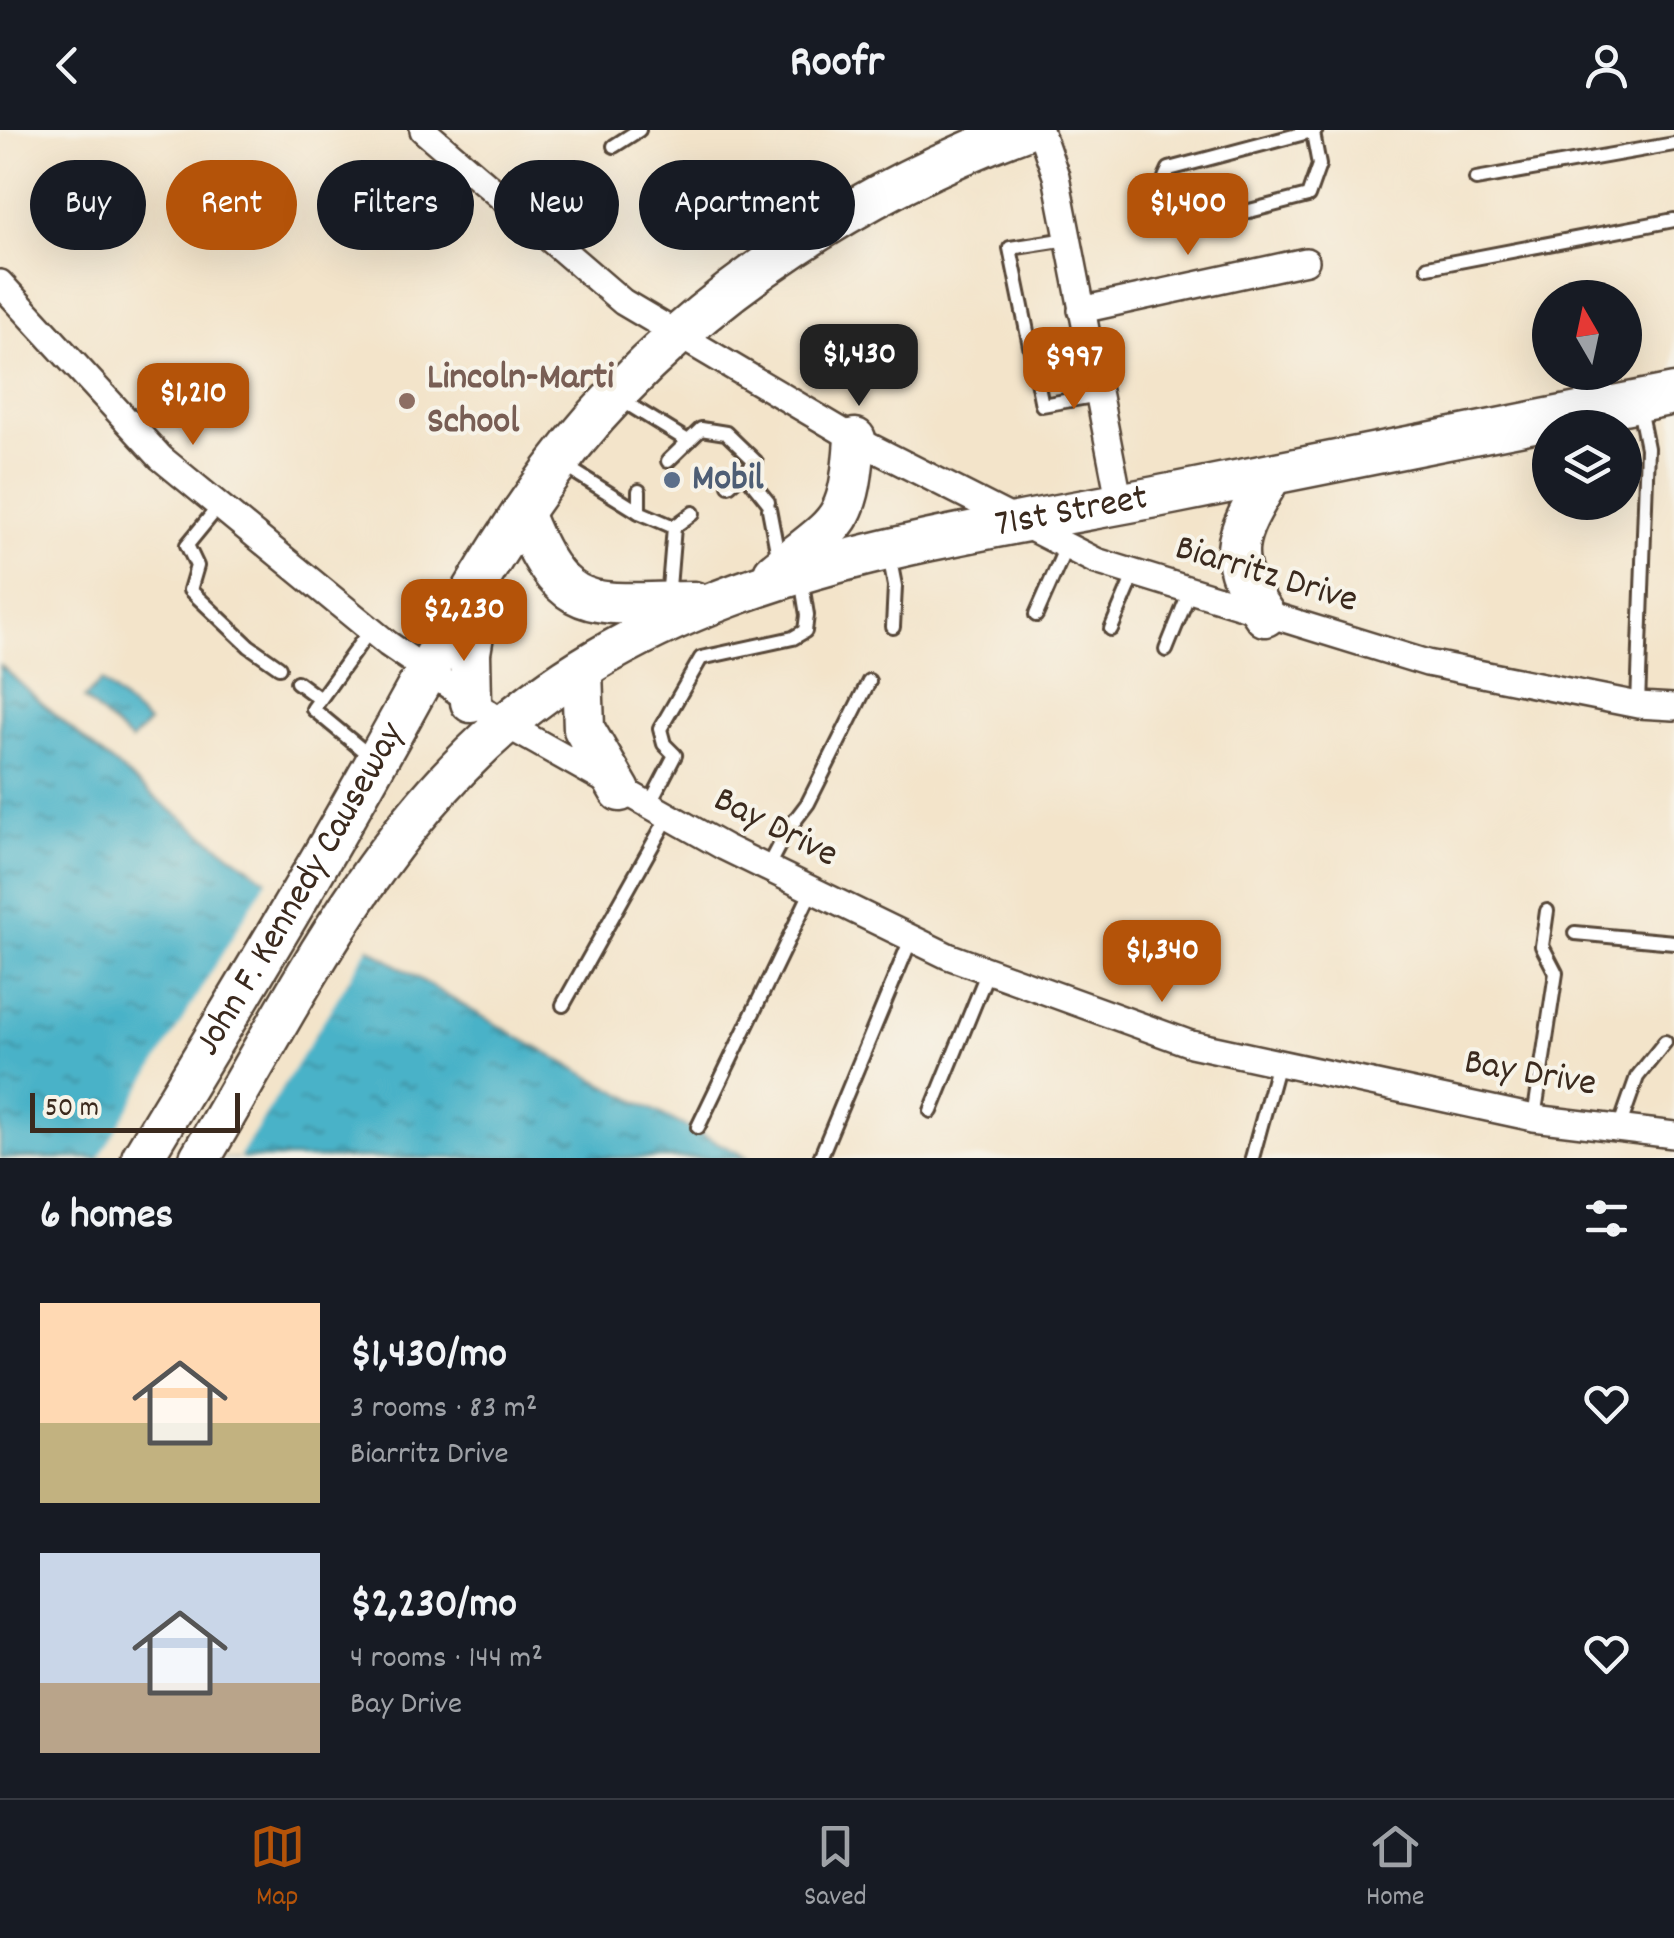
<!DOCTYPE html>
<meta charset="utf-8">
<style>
body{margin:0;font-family:Dekko,sans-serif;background:#242831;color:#f1f3f6;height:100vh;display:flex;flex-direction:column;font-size:38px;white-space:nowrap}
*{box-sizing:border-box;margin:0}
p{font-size:32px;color:#9ea1a6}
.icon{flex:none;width:55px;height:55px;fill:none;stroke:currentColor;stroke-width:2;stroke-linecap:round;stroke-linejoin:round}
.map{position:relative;height:1028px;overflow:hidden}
.drawer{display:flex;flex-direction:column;background:#171b24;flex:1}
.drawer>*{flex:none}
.hud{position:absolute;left:30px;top:30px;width:1000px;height:90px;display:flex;gap:20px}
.needle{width:65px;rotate:351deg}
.controls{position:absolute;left:1532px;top:150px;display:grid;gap:20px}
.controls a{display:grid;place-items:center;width:110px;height:110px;border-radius:50%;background:#171b24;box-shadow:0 10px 40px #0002;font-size:50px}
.scale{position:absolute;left:30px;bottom:25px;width:210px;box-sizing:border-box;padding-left:10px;border:5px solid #3b2a1e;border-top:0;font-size:28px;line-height:35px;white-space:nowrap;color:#3b2a1e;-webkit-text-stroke:8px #f7f3e8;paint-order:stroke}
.price{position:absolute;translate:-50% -85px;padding:0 22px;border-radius:20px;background:#b45309;color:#fff;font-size:32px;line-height:65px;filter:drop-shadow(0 2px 5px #0008)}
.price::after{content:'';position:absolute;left:50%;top:60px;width:30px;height:22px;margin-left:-15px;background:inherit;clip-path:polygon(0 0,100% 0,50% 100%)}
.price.on{background:#222;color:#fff}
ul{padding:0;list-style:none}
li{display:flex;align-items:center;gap:30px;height:250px;padding:0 40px}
li span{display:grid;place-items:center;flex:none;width:280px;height:200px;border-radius:0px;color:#555}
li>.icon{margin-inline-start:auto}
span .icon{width:120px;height:120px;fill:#fffc;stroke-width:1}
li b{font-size:42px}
h2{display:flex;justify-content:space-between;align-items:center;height:120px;padding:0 40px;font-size:42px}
.pill{padding:0 35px;border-radius:45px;background:#171b24;box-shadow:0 10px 40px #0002;font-size:35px;line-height:90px}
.pill.on{background:#b45309;color:#fff}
header{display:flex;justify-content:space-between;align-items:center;height:130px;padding:0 40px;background:#171b24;font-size:45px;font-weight:800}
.tab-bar{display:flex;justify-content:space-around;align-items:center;height:140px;border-top:2px solid #363941;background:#171b24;font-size:28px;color:#9ea1a6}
.tab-bar a{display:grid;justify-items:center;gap:5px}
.tab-bar .on{color:#b45309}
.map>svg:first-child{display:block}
.water{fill:url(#water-ripples);stroke:#426e73;stroke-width:2.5}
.pier{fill:#f3e4ca}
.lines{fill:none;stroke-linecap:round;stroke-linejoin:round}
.service-casing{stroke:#574638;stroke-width:18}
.minor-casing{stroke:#574638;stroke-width:30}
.primary-casing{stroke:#574638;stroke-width:45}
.service{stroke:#fff;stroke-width:12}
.minor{stroke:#fff;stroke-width:25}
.primary{stroke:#fff;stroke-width:40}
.education-dot{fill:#8d6e63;stroke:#f7f3e8;stroke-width:4}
.service-dot{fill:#5c6f8a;stroke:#f7f3e8;stroke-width:4}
.labels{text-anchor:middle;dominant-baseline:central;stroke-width:8;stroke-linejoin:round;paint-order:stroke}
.education-label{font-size:38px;font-weight:bold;fill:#785e54;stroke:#f7f3e8;text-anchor:start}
.service-label{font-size:38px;font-weight:bold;fill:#4e5e75;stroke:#f7f3e8;text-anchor:start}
.street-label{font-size:38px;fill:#3b2a1e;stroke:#f7f3e8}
</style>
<header><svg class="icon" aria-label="back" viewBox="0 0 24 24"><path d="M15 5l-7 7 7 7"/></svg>Roofr<svg class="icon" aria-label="person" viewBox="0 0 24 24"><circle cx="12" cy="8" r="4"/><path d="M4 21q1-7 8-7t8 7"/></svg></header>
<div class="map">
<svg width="1674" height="1028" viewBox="0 0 1674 1028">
<defs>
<pattern id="water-ripples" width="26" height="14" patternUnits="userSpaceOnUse" patternTransform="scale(2.5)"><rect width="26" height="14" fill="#4ab2c8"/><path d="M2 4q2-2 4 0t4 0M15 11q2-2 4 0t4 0" fill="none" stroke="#3f91a2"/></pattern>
</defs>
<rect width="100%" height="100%" fill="#f7f3e8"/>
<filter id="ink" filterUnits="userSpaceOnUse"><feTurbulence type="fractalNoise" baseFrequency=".01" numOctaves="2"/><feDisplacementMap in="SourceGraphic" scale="20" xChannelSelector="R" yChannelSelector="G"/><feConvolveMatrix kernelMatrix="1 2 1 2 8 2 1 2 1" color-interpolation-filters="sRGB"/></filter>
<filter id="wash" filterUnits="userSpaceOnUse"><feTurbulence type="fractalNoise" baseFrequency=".0048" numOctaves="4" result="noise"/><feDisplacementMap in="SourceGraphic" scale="40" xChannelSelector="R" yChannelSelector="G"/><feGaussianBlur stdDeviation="2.25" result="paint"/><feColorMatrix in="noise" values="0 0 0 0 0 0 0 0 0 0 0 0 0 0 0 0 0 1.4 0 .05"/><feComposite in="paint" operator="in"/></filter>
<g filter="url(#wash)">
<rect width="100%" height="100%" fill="#f3e4ca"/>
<!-- water -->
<g class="water">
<path d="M0,535c220,206 480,362 749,493h-749z"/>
<path d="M101,551l47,42 -17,18 -47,-42z"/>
</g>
<!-- pier -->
<path class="pier" d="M270,745l101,68 -132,215h-140z"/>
</g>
<g filter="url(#ink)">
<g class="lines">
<!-- service casing -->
<g class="service-casing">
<g id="service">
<path d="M1313,3l6,32 -11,31 -121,31h-15c-14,-18 -13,-39 -3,-58l147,-39"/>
<path d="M614,16l25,-16"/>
<path d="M1476,49l198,-35"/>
<path d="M518,82l44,-36"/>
<path d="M1068,109l-58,9 32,157 57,-10"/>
<path d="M1428,137l246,-47"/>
<path d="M618,268l70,43"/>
<path d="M668,331l33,-32 25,4 30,29 -27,23"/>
<path d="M565,336l74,46"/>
<path d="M744,342l24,30"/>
<path d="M639,361v21l35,15"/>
<path d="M219,376l-32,39 10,21 -7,24 59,56 30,21"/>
<path d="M769,379l10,52"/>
<path d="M889,425l6,31 -2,41"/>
<path d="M668,470l6,-73 19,-14"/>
<path d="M1036,485l30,-68"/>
<path d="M1111,499l23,-54"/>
<path d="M370,500l-57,79 58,48"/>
<path d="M1166,520l23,-57"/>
<path d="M297,552l23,17"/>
<path d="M1638,575l9,-257 -8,-40"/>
<path d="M648,677l27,-52 -11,-11 -4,-15 41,-71 92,-20 12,-7 2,-16 -6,-37"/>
<path d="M767,738l19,-36 22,-29 61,-122"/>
<path d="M1575,803l99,9"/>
<path d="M563,875l105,-188"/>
<path d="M931,981l57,-140"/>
<path d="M1534,988l22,-145 -14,-27 5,-35"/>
<path d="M698,997l114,-237"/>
<path d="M1619,998l18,-51 28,-35"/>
<path d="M820,1028l91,-219"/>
<path d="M1252,1028l26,-95"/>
</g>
</g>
<!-- minor casing -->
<g class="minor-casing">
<g id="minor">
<path d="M423,0l200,172 232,137 241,122 331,102 211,42 36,2"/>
<path d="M1040,0l16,46 64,328"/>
<path d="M0,153l161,175 227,186 117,80 219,123 224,109 243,88 343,74 140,17"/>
<path d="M1081,180l225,-49"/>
</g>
</g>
<!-- primary casing -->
<g class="primary-casing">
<g id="primary">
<path d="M522,383c43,106 68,90 172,89"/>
<path d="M774,443c65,-53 75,-47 81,-134"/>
<path d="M1265,486c-44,-62 -29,-81 7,-142"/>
<path d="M582,540l2,59 36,62"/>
<path d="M471,572l-1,-49 9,-54"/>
<path id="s1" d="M142,1028c71,-118 144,-236 212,-357 64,-111 121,-227 198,-330 115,-155 291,-274 471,-341"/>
<path id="s2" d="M200,1028c89,-149 169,-317 303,-432 186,-159 437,-187 668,-232 168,-33 335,-67 503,-100"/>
</g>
</g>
<!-- service -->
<use href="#service" class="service"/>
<!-- minor -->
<use href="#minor" class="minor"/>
<!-- primary -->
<use href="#primary" class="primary"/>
</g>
</g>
<!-- markers -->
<circle class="education-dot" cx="407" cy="271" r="10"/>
<circle class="service-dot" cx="672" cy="350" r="10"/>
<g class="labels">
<!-- education labels -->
<g class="education-label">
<text x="427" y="249">Lincoln-Marti<tspan x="427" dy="44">School</tspan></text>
</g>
<!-- service labels -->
<g class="service-label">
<text x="692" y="350">Mobil</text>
</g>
<!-- street labels -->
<g class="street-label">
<text stroke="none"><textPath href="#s2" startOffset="1145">71st Street</textPath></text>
<text transform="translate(1266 446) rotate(17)">Biarritz Drive</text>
<text transform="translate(775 699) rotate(27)">Bay Drive</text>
<text stroke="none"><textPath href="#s1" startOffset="312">John F. Kennedy Causeway</textPath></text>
<text transform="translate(1530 945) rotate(10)">Bay Drive</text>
</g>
</g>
</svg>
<div class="controls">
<a><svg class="needle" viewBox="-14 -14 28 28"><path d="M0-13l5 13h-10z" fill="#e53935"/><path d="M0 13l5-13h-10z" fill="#9ea1a6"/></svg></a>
<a><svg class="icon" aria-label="layers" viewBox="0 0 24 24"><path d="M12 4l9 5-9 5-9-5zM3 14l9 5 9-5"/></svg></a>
</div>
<div class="scale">50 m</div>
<b class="price" style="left:1188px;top:128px">$1,400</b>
<b class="price on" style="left:859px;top:279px">$1,430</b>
<b class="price" style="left:1074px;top:282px">$997</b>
<b class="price" style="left:193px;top:318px">$1,210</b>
<b class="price" style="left:464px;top:534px">$2,230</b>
<b class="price" style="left:1162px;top:875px">$1,340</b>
<div class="hud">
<a class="pill">Buy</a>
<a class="pill on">Rent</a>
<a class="pill">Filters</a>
<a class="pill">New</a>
<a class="pill">Apartment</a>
</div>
</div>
<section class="drawer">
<h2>6 homes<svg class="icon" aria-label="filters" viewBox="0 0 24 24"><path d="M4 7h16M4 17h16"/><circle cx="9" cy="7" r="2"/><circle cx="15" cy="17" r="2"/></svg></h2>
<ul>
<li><span style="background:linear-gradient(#ffd9b3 60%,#c2b280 0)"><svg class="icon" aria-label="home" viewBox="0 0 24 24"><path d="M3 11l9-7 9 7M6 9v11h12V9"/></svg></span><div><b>$1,430/mo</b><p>3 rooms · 83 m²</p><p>Biarritz Drive</p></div><svg class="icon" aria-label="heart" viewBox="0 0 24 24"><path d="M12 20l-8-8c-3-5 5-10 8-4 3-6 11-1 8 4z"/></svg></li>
<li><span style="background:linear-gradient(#c9d6e8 65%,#b9a48a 0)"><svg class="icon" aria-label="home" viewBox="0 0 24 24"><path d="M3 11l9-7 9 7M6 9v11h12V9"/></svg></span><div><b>$2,230/mo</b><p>4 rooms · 144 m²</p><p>Bay Drive</p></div><svg class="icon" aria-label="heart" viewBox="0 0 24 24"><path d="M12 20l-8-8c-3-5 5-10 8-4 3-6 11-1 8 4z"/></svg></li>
</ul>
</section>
<nav class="tab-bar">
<a class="on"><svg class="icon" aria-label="map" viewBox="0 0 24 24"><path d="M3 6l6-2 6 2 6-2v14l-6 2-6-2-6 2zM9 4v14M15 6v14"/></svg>Map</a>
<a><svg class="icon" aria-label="saved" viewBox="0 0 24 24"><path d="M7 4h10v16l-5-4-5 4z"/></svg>Saved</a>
<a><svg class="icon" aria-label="home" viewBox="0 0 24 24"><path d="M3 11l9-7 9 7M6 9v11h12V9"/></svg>Home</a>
</nav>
